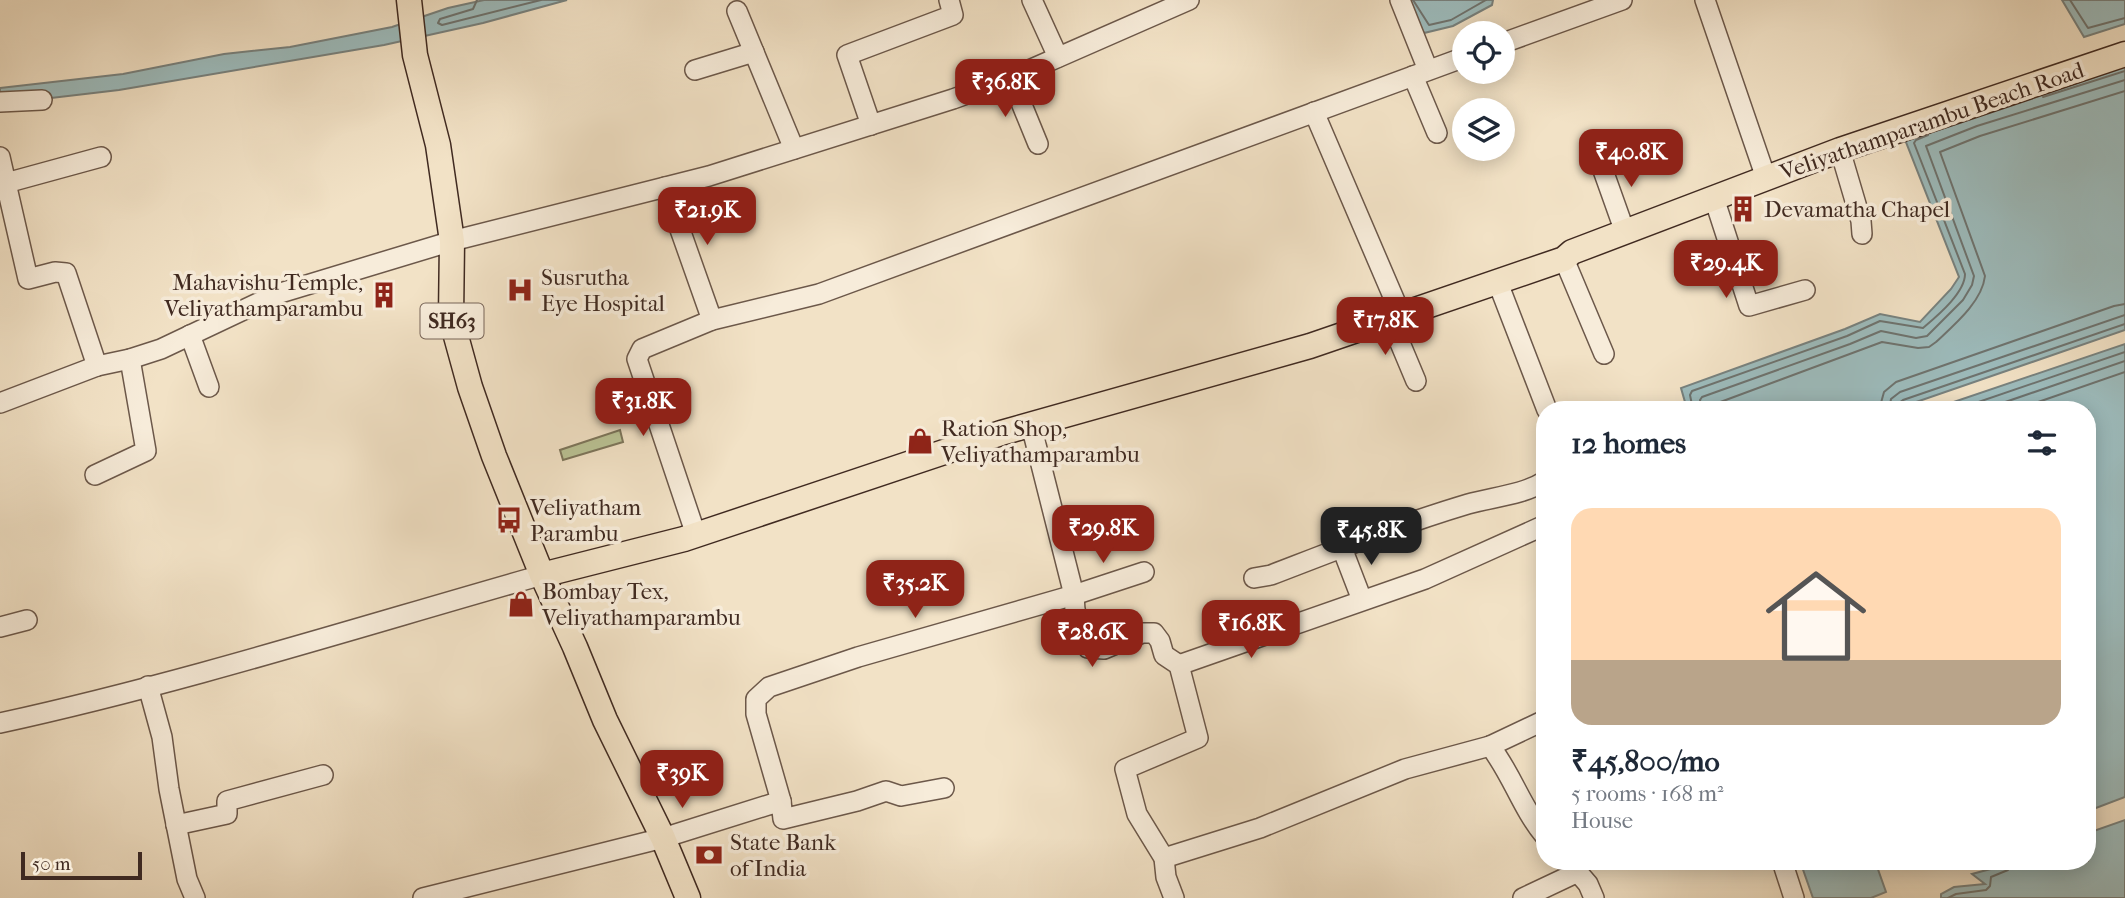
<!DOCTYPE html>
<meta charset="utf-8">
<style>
body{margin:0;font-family:"IM FELL French Canon",serif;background:#f6f6f7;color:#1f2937;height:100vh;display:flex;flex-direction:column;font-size:26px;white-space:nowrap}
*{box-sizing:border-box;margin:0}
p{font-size:23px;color:#747a83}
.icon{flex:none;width:38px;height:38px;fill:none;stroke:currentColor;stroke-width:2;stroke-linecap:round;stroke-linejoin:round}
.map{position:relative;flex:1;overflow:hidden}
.sheet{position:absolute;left:1536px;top:401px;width:560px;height:469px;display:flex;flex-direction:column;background:#fff;border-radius:28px;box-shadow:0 4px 18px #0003}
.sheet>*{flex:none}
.tools{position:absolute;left:1452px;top:21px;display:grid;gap:14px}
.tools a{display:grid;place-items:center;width:63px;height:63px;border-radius:50%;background:#fff;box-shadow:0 4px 18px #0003;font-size:35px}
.scale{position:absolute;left:21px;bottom:18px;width:121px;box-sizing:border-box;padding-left:7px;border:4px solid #402a21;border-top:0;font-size:19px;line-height:24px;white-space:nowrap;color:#402a21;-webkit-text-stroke:5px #f7ecda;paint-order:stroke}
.price{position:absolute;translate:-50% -60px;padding:0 16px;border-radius:14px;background:#8f2418;color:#fff;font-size:23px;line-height:46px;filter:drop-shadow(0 2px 4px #0008)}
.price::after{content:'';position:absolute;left:50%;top:42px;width:21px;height:16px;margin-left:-10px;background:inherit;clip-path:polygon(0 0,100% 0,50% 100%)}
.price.on{background:#222;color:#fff}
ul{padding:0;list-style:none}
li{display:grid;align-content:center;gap:14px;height:371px;padding:0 35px}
li span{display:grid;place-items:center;height:217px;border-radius:21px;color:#555}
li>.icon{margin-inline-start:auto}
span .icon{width:126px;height:126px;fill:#fffc;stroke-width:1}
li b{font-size:30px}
h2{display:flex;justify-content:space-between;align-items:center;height:84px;padding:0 35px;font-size:30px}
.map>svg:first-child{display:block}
.green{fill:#bac395;stroke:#7d765b;stroke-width:2}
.water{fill:#9dbcbd;stroke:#78827f;stroke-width:2}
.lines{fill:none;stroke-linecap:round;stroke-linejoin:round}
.shore{stroke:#6e736f;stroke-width:2}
.minor-casing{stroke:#6c584a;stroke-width:22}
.major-casing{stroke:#402a21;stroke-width:27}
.minor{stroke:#f7ecda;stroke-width:19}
.major{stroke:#f2e2c6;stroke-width:24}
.labels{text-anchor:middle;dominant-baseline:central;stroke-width:7;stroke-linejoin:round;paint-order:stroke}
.shield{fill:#f7ecda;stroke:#776458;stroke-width:2}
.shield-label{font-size:21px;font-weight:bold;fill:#402a21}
.street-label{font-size:23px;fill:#402a21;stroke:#f7ecda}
.poi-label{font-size:23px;fill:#402a21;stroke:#f7ecda;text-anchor:start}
</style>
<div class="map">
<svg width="2125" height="898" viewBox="0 0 2125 898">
<rect width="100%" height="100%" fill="#f2e2c6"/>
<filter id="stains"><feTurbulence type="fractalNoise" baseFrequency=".00286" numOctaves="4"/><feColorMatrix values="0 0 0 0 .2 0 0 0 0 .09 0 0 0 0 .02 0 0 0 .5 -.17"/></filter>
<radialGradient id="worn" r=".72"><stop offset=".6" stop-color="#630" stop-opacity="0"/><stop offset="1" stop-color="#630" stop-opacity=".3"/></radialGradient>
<!-- green -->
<path class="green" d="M620,430l3,12 -60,18 -3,-10z"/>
<!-- water -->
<g class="water">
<path d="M484,0h83l-84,23 -99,22 -265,45 -119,14v-16l123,-14 101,-20 66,-7 102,-20 56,-19z"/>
<path d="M1405,0h88l-1,5 -39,21 -29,7z"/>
<path d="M2062,0h63v24l-41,13z"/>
<path d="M2125,64v266l-229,79h-209l-6,-21 164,-59 35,-15 40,8 31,-33 8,-12 -55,-140z"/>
<path d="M2125,344v453l-37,14v-401l-155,-1z"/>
<path d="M2125,820v78h-184v-4l13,-7 31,-3 -13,-10 26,-7 11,-6h79v-28z"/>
<path d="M1800,861h75l11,31 -15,6h-58z"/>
</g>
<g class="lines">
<!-- shore -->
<g class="shore">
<path d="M477,0l-4,9 -33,10 -2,4 4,2 99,-25"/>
<path d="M1413,0l16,25 22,-5 35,-20"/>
<path d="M2070,0l18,28 37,-10"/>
<path d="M2043,97l82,-26"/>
<path d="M1693,410l-3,-15 2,-4 155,-55 33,-15 43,7c14,-12 42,-35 42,-54l-51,-131 2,-3 12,-5"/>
<path d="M1702,410l-2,-10 2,-3 148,-53 31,-13 35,7 11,-2 36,-36 9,-15 2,-9 -48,-130 51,-20 148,-46"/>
<path d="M1712,410l3,-6 167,-62 36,6 11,-1 7,-5c18,-17 46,-40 49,-66l-45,-124 40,-16 145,-45"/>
<path d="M1879,410l5,-18 12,-10 218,-76 11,-2"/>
<path d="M1889,410l2,-11 9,-7 225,-77"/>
<path d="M1898,410l1,-7 4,-3 222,-76"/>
<path d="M1955,410l170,-58"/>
<path d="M1982,410l143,-49"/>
<path d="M2015,410l110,-38"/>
<path d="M1948,898l8,-4 30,-4 4,-4 1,-9 17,-7 3,-9"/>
</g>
<!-- minor casing -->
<g class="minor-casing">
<g id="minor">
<path d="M1032,0l26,57"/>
<path d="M1400,0l28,70"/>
<path d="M1705,0l61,178"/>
<path d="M737,11l57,138"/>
<path d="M1503,43l119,-43"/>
<path d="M695,70l59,-18"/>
<path d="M1413,76l24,57"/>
<path d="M1011,78l27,66"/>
<path d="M0,102l42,-2"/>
<path d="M1314,112l87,203"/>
<path d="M871,125l-24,-70 106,-40 -4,-15"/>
<path d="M1840,150l21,71 1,13"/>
<path d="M0,157l28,122 27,-7 11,1 31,93"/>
<path d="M1599,159l26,73"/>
<path d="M6,183l95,-26"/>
<path d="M665,187l47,133"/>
<path d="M1714,198l35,108 56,-16"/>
<path d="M1564,259l40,95"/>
<path d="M1498,283l49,127"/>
<path d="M1390,319l26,62"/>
<path d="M190,335l19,52"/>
<path d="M0,403l97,-37 33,-7 31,-10 116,-55 175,-53 257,-65 244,-77 58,-21 178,-78"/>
<path d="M1031,425l43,170c0,20 5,36 14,53l16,1 38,-16h12l6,8 4,14 15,10 19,73 -73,31 12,45 27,44 2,19 8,21"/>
<path d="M95,475l51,-24 -16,-92"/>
<path d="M696,535l-59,-176 5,-10 70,-29 107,-26 646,-237"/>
<path d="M1342,548l20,52"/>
<path d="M1254,578l17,-3c65,-25 130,-51 197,-71 25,-7 55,-9 77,-23"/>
<path d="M0,627l27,-7"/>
<path d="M1179,665l246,-86 120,-54"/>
<path d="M148,686l14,51 7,52 18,90 8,19"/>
<path d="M0,723c183,-40 362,-97 542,-148"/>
<path d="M1490,746c22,28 32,63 55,90"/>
<path d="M781,801l-25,-87v-15l13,-12 89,-30 216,-62 70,-23"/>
<path d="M176,825l51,-11v-13l96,-26"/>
<path d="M1164,858l96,-30 145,-59 85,-23 55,-26"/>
<path d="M1568,861l20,23 6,14"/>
<path d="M1782,861l12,37"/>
<path d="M423,898l240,-60 118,-37 2,18 74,-18 29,-10 15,5 43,-8"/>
<path d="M1523,898l55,-26"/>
</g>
</g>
<!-- major casing -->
<g class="major-casing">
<g id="major">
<path d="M409,0l6,55 23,90 14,96 -1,77 19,69 24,69 48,119 33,72 30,73 58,118 25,60"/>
<path d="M542,575l142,-36 317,-106 309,-87 254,-87 8,-7 268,-102 285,-96"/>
</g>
</g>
<!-- minor -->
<use href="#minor" class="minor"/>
<!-- major -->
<use href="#major" class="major"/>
</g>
<!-- icons -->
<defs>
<g id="building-bare" transform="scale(2.1)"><path d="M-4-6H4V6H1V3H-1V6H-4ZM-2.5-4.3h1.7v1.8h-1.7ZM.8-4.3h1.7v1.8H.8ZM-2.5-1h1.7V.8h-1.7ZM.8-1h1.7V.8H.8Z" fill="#8f2418" stroke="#f7ecda" stroke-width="2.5" paint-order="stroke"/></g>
<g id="hospital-bare" transform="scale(2.1)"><path d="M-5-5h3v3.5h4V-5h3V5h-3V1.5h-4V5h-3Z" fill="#8f2418" stroke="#f7ecda" stroke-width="2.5" paint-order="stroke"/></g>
<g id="shop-bare" transform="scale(2.1)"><path d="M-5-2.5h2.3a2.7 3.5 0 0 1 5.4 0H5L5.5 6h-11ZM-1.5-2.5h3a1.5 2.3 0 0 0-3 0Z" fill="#8f2418" stroke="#f7ecda" stroke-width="2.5" paint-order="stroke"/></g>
<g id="bus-bare" transform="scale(2.1)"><path d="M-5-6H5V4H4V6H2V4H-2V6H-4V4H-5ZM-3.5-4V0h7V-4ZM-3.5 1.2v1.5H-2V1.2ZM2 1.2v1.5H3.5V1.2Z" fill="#8f2418" stroke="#f7ecda" stroke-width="2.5" paint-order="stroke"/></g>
<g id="bank-bare" transform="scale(2.1)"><path d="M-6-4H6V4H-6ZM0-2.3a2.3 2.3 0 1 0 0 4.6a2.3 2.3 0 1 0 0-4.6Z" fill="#8f2418" stroke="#f7ecda" stroke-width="2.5" paint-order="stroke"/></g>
</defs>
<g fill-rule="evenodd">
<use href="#building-bare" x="1743" y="209"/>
<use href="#hospital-bare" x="520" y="290"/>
<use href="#building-bare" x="384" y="295"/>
<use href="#shop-bare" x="920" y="441"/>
<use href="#bus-bare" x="509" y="520"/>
<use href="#shop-bare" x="521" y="604"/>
<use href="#bank-bare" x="709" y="855"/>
</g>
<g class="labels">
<!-- shield labels -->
<rect class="shield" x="420.5" y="303.5" width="63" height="35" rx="5"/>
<g class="shield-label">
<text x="452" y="321">SH63</text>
</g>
<!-- street labels -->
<g class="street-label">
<text transform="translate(1932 121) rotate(-19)">Veliyathamparambu Beach Road</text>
</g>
<!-- poi labels -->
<g class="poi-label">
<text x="1764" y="209">Devamatha Chapel</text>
<text x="541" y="277">Susrutha<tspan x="541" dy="26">Eye Hospital</tspan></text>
<text x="363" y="282" text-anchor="end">Mahavishu Temple,<tspan x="363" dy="26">Veliyathamparambu</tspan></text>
<text x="941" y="428">Ration Shop,<tspan x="941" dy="26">Veliyathamparambu</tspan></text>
<text x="530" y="507">Veliyatham<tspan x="530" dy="26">Parambu</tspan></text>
<text x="542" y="591">Bombay Tex,<tspan x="542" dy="26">Veliyathamparambu</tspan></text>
<text x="730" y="842">State Bank<tspan x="730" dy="26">of India</tspan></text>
</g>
</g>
<rect width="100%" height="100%" filter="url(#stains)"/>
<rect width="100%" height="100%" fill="url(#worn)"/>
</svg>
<div class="tools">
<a><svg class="icon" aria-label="locate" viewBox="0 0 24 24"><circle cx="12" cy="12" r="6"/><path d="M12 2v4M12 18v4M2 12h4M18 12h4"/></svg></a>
<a><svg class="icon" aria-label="layers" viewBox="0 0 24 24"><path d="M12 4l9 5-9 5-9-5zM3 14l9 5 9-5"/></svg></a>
</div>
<div class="scale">50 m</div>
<b class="price" style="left:1005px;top:119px">₹36.8K</b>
<b class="price" style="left:1631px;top:189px">₹40.8K</b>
<b class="price" style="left:707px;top:247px">₹21.9K</b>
<b class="price" style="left:1726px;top:300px">₹29.4K</b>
<b class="price" style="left:1385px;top:357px">₹17.8K</b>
<b class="price" style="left:643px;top:438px">₹31.8K</b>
<b class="price" style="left:1103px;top:565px">₹29.8K</b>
<b class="price on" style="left:1371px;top:567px">₹45.8K</b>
<b class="price" style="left:915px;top:620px">₹35.2K</b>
<b class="price" style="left:1251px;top:660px">₹16.8K</b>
<b class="price" style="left:1092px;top:669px">₹28.6K</b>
<b class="price" style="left:682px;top:810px">₹39K</b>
<section class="sheet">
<h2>12 homes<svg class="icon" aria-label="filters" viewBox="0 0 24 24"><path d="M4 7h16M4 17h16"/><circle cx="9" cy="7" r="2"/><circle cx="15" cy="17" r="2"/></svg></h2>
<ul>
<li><span style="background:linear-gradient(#ffd9b3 70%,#b9a48a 0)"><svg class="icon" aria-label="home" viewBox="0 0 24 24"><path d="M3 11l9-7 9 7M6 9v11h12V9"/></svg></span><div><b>₹45,800/mo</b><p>5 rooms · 168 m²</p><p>House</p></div></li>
</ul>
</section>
</div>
